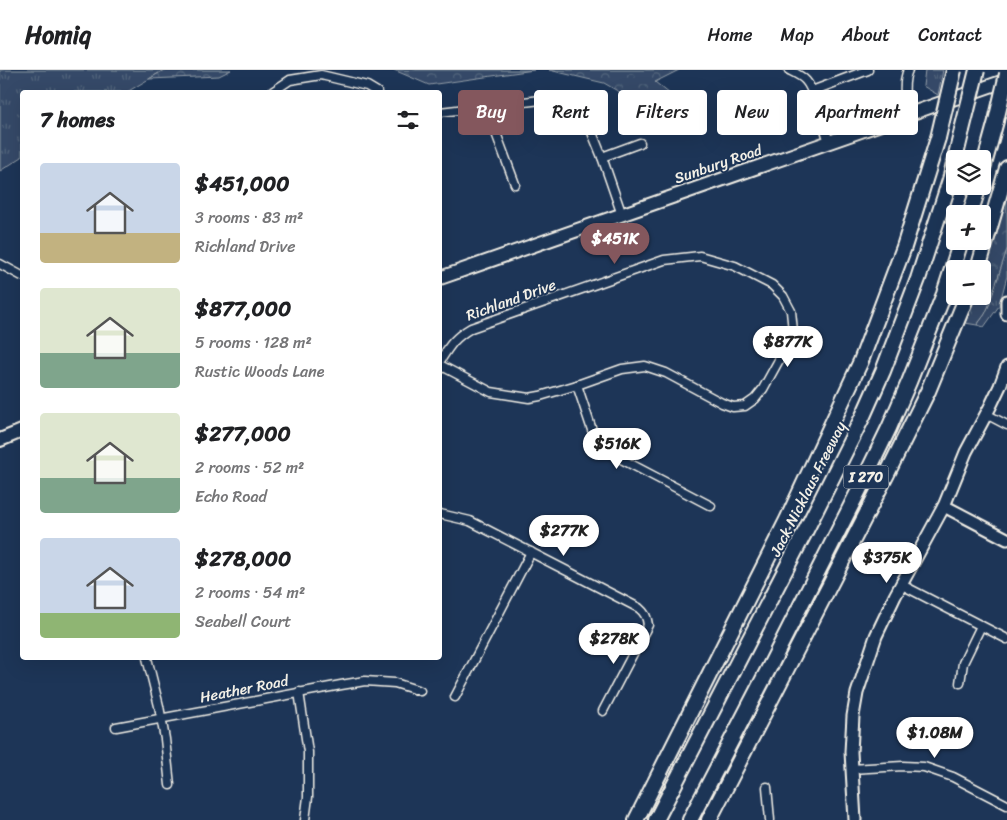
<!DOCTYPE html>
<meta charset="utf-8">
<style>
body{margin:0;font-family:Sriracha,sans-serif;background:#f2f2f2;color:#202124;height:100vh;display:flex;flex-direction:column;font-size:19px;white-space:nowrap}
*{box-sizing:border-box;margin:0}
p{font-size:16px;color:#757577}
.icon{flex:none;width:28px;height:28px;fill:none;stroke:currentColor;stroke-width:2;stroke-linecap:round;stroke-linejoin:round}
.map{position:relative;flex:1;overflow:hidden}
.panel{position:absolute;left:20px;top:20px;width:422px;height:570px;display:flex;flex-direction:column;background:#fff;border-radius:5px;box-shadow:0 5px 20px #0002}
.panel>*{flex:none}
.guide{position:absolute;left:458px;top:20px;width:474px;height:45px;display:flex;gap:10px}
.tools{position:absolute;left:946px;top:80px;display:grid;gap:10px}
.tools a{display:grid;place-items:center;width:45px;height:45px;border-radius:5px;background:#fff;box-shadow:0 5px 20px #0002;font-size:25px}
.price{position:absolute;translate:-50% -42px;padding:0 11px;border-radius:18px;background:#fff;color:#222;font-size:16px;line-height:32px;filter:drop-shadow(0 1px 2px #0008)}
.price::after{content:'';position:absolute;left:50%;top:30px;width:15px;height:11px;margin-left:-8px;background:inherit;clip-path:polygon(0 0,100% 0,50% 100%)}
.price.selected{background:#84575d;color:#fff}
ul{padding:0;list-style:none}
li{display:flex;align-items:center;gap:15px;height:125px;padding:0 20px}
li span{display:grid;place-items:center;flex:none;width:140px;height:100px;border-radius:5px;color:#555}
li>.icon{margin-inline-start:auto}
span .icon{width:60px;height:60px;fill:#fffc;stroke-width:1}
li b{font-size:21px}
h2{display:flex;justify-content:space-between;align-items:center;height:60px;padding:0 20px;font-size:21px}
.chip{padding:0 18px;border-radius:5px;background:#fff;box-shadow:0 5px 20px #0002;font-size:18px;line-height:45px}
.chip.selected{background:#84575d;color:#fff}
header{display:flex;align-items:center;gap:30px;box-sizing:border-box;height:70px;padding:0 25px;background:#fff;border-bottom:1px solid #e0e0e0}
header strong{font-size:24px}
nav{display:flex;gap:28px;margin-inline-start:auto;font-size:18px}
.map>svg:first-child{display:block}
.grass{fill:url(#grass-tufts);stroke:#949ea8}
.forest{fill:url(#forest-crowns);stroke:#949ea8}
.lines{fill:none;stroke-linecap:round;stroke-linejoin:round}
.street-casing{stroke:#f4f1e8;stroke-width:11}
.secondary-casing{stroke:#f4f1e8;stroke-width:15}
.primary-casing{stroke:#f4f1e8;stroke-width:16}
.highway-casing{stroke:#f4f1e8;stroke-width:18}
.street{stroke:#1d3557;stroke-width:8}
.secondary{stroke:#1d3557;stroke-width:11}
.primary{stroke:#1d3557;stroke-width:12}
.highway{stroke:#1d3557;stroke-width:14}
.highway-bridge-casing{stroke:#f4f1e8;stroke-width:18;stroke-linecap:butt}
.highway-bridge{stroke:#1d3557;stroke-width:14}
.labels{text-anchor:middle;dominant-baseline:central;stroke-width:4;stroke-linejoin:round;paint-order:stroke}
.shield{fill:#1d3557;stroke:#b4b9bc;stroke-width:1}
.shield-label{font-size:14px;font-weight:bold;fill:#f4f1e8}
.street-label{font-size:15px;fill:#f4f1e8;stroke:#1d3557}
</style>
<header>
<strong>Homiq</strong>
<nav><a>Home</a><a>Map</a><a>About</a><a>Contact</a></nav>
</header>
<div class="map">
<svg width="1007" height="750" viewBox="0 0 1007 750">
<defs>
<pattern id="grass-tufts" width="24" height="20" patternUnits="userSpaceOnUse" patternTransform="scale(1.25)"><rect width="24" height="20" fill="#354a67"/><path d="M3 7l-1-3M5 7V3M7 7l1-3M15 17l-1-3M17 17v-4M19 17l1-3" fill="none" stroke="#53657d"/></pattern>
<pattern id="forest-crowns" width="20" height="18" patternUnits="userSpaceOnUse" patternTransform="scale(1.25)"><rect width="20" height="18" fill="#354a67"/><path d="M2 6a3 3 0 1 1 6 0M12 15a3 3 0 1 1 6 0" fill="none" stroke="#53657d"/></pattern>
</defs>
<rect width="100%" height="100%" fill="#1d3557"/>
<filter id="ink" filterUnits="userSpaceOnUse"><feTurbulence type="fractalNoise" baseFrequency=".02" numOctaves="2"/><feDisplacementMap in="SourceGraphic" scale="10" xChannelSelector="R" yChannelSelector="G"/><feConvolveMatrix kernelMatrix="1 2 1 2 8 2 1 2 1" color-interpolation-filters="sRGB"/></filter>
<g filter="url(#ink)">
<!-- grass -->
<g class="grass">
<path d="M0,0h164l-37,22h-105v65l-22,14z"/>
<path d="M925,0h18l-5,25 -15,-9z"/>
<path d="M1007,179v27l-8,30 -15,21 -7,-2 8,-11 4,-9z"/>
</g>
<!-- forest -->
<g class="forest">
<path d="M164,0h67l-12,6 -70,3z"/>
<path d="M394,0h140l-105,15z"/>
<path d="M549,0h130l-24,12 40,32 -16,13 -75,-44z"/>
<path d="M1007,128v51l-18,56 -4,9 -8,11 -12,-2 10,-27h7l1,-21z"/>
</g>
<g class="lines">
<!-- street casing -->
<g class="street-casing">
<g id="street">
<path d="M789,0c6,3 13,6 17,11 9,10 18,47 23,61"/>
<path d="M908,0c-6,13 -3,31 0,45"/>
<path d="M812,21l56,-21"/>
<path d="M272,22l18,-12 31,-5 46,11 10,6"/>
<path d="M490,35l3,20 22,59"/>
<path d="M440,42l109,-13 22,6 11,9 7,11 13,32 20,58"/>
<path d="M602,87l38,-14"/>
<path d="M0,194l22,12"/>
<path d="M440,291c10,-16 14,-23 31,-33l193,-68 36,-4 35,10 37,19 11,11 8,15 2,20 -3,9 -27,49 -8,10 -10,7 -12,1 -11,-4 -56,-30 -21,-7 -23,3 -45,16 -37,11 -11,2 -38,-6 -51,-27"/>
<path d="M577,315l15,45 13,18 18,12 88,46"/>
<path d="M986,344l21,11"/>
<path d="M440,444l30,7 169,87c6,5 8,9 9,17l-45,86"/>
<path d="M902,515l105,54"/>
<path d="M147,588l12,48 6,33 5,46"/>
<path d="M960,613l3,-20 18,-37"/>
<path d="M299,622l9,60v45l-3,23"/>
<path d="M455,627l76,-145"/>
<path d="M116,657l225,-42 24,-4 30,2 25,8"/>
<path d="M851,699l52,-3 21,1 29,10 54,28"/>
<path d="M767,717l3,33"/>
</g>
</g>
<!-- secondary casing -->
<g class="secondary-casing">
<g id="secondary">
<path d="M1007,231v13"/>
<path d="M944,436l63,33"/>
<path d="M855,750l-4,-68 2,-36 4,-23 19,-57 19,-40 49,-90 22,-54 24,-45 10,-21 7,-19"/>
</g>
</g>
<!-- primary casing -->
<g class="primary-casing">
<g id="primary">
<path d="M440,208l567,-198"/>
<path d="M0,370l22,-9"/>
</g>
</g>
<!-- highway casing -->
<g class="highway-casing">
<g id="highway">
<path d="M955,89l7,-29"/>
<path d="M982,102l14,-51"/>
<path d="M970,144l9,-28"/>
<path d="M978,199l29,-101"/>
<path d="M636,750l151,-300 74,-159 43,-114 34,-109"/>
<path d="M656,750l150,-290 57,-114 20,-45 35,-92 32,-99 5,-21"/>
<path d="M690,750l80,-154 89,-176 30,-62 20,-46 35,-88 17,-53"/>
<path d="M709,750l178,-346 41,-83 39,-95"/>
</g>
</g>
<!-- street -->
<use href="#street" class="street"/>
<!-- secondary -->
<use href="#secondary" class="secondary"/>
<!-- primary -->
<use href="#primary" class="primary"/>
<!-- highway -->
<use href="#highway" class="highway"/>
<!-- highway-bridge casing -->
<g class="highway-bridge-casing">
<g id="highway-bridge">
<path d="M996,51l11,-47"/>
<path d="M962,60l15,-60"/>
<path d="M938,68l16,-68"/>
</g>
</g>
<!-- highway-bridge -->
<use href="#highway-bridge" class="highway-bridge"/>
</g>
</g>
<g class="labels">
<!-- shield labels -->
<rect class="shield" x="843.5" y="395.5" width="45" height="23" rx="4"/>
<g class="shield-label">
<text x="866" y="407">I 270</text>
</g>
<!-- street labels -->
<g class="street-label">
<text transform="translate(718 94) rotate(-19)">Sunbury Road</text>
<text transform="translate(511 230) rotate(-20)">Richland Drive</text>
<text transform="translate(808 419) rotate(-63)">Jack Nicklaus Freeway</text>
<text transform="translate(244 619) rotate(-11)">Heather Road</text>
</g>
</g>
</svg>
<div class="tools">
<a><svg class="icon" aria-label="layers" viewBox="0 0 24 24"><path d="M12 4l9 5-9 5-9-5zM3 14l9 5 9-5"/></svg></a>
<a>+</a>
<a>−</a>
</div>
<b class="price selected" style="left:615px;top:195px">$451K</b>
<b class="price" style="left:788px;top:298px">$877K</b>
<b class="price" style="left:617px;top:400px">$516K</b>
<b class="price" style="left:564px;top:487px">$277K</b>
<b class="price" style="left:887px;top:514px">$375K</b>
<b class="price" style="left:614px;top:595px">$278K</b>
<b class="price" style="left:935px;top:689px">$1.08M</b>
<div class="guide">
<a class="chip selected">Buy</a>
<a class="chip">Rent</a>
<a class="chip">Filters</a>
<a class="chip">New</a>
<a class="chip">Apartment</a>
</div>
<section class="panel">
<h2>7 homes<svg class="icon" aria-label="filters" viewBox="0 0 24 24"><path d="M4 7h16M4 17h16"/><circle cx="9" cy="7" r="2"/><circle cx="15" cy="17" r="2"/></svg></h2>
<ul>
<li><span style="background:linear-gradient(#c9d6e8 70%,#c2b280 0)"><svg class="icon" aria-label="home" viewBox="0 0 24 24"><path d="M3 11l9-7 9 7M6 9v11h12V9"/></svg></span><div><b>$451,000</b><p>3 rooms · 83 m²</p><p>Richland Drive</p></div></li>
<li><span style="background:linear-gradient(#dfe7d0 65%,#7fa58c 0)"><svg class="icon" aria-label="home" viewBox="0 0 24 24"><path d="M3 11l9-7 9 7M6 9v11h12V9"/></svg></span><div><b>$877,000</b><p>5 rooms · 128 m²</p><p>Rustic Woods Lane</p></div></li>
<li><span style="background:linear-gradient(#dfe7d0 65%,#7fa58c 0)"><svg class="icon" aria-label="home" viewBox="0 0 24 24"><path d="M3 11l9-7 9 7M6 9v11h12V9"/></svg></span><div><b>$277,000</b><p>2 rooms · 52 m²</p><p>Echo Road</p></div></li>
<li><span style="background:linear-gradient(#c9d6e8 75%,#8fb573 0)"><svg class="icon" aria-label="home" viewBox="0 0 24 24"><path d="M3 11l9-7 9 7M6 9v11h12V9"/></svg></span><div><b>$278,000</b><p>2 rooms · 54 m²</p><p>Seabell Court</p></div></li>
</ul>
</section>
</div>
